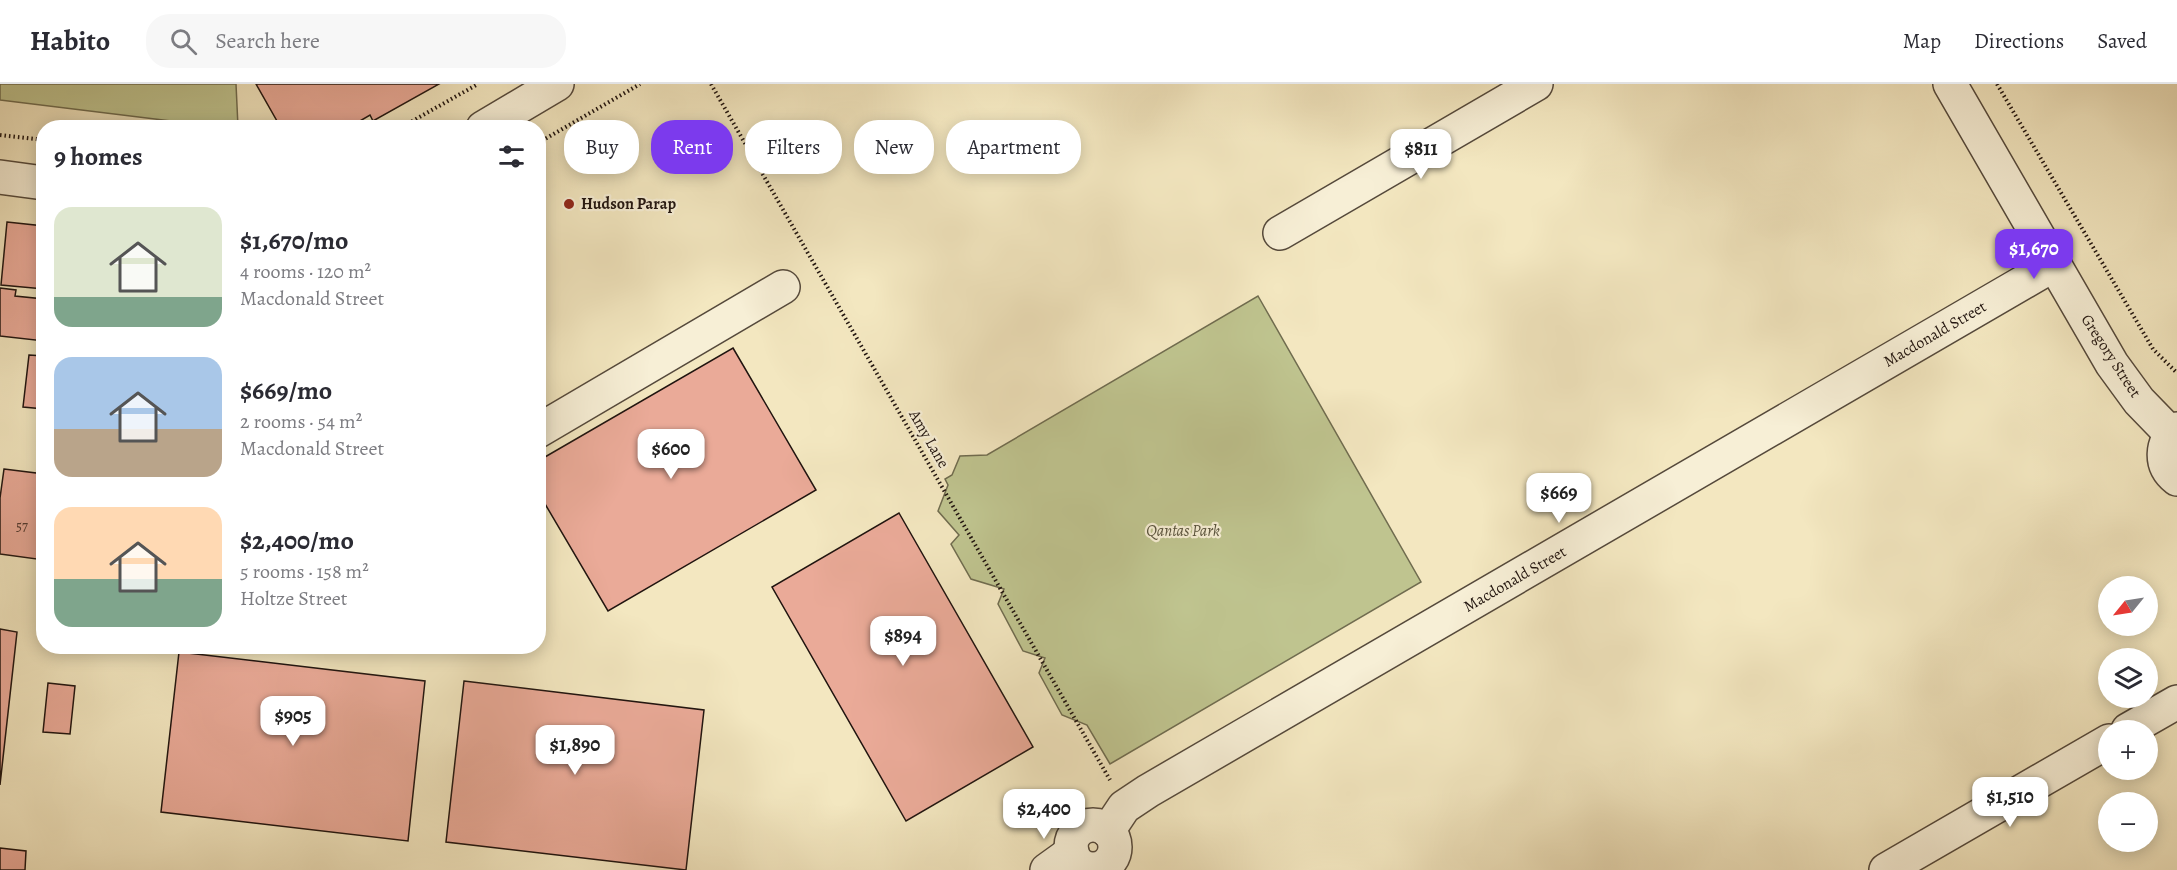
<!DOCTYPE html>
<meta charset="utf-8">
<style>
body{margin:0;font-family:Alegreya,serif;background:#f7f7f7;color:#2b2b33;height:100vh;display:flex;flex-direction:column;font-size:22px;white-space:nowrap}
*{box-sizing:border-box;margin:0}
p{font-size:20px;color:#7c7c81}
.icon{flex:none;width:33px;height:33px;fill:none;stroke:currentColor;stroke-width:2;stroke-linecap:round;stroke-linejoin:round}
.map{position:relative;flex:1;overflow:hidden}
.sheet{position:absolute;left:36px;top:36px;width:510px;height:534px;display:flex;flex-direction:column;background:#fff;border-radius:24px;box-shadow:0 3px 15px #0003}
.sheet>*{flex:none}
.hud{position:absolute;left:564px;top:36px;width:570px;height:54px;display:flex;gap:12px}
.needle{width:39px;rotate:240deg}
.buttons{position:absolute;left:2098px;top:492px;display:grid;gap:12px}
.buttons a{display:grid;place-items:center;width:60px;height:60px;border-radius:50%;background:#fff;box-shadow:0 3px 15px #0003;font-size:30px}
.price{position:absolute;translate:-50% -51px;padding:0 14px;border-radius:12px;background:#fff;color:#222;font-size:20px;line-height:39px;filter:drop-shadow(0 2px 3px #0008)}
.price::after{content:'';position:absolute;left:50%;top:36px;width:18px;height:14px;margin-left:-9px;background:inherit;clip-path:polygon(0 0,100% 0,50% 100%)}
.price.active{background:#7c3aed;color:#fff}
ul{padding:0;list-style:none}
li{display:flex;align-items:center;gap:18px;height:150px;padding:0 18px}
li span{display:grid;place-items:center;flex:none;width:168px;height:120px;border-radius:18px;color:#555}
li>.icon{margin-inline-start:auto}
span .icon{width:72px;height:72px;fill:#fffc;stroke-width:1}
li b{font-size:26px}
h2{display:flex;justify-content:space-between;align-items:center;height:72px;padding:0 18px;font-size:26px}
.pill{padding:0 21px;border-radius:24px;background:#fff;box-shadow:0 3px 15px #0003;font-size:21px;line-height:54px}
.pill.active{background:#7c3aed;color:#fff}
header{display:flex;align-items:center;gap:36px;box-sizing:border-box;height:84px;padding:0 30px;background:#fff;border-bottom:2px solid #e1e1e2}
header strong{font-size:28px}
nav{display:flex;gap:33px;margin-inline-start:auto;font-size:21px}
.search{width:420px;height:54px;background:#f7f7f7;display:flex;align-items:center;gap:15px;box-sizing:border-box;padding:0 21px;border-radius:24px;color:#7c7c81;font-size:22px}
.map>svg:first-child{display:block}
.green{fill:#bfc48f;stroke:#706c4f;stroke-width:1.5}
.building{fill:#eaaa98;stroke:#20140f;stroke-width:1.5}
.lines{fill:none;stroke-linecap:round;stroke-linejoin:round}
.minor-casing{stroke:#55493b;stroke-width:36}
.path{stroke:#20140f;stroke-width:4;stroke-dasharray:1.5 3;stroke-linecap:butt}
.minor{stroke:#f7efd6;stroke-width:33}
.poi-dot{fill:#8f2418;stroke:#f7efd6;stroke-width:2}
.labels{text-anchor:middle;dominant-baseline:central;stroke-width:4.5;stroke-linejoin:round;paint-order:stroke}
.number-label{font-size:14px;fill:#523a31}
.poi-label{font-size:16px;font-weight:bold;fill:#20140f;stroke:#f7efd6;text-anchor:start}
.street-label{font-size:16px;fill:#20140f;stroke:#f7efd6}
.park-label{font-size:16px;font-style:italic;fill:#58523c;stroke:#f7efd6}
</style>
<header>
<strong>Habito</strong>
<div class="search"><svg class="icon" aria-label="search" viewBox="0 0 24 24"><circle cx="10" cy="10" r="6"/><path d="M15 15l6 6"/></svg>Search here</div>
<nav><a>Map</a><a>Directions</a><a>Saved</a></nav>
</header>
<div class="map">
<svg width="2177" height="786" viewBox="0 0 2177 786">
<rect width="100%" height="100%" fill="#f3e7c0"/>
<filter id="stains"><feTurbulence type="fractalNoise" baseFrequency=".00333" numOctaves="4"/><feColorMatrix values="0 0 0 0 .2 0 0 0 0 .09 0 0 0 0 .02 0 0 0 .5 -.17"/></filter>
<radialGradient id="worn" r=".72"><stop offset=".6" stop-color="#630" stop-opacity="0"/><stop offset="1" stop-color="#630" stop-opacity=".3"/></radialGradient>
<!-- green -->
<g class="green">
<path d="M0,0h236l2,43h-18l-220,-27z"/>
<path d="M1258,212l163,286 -311,182 -23,-39 -25,-10 -23,-42 6,-15 -22,-7 -25,-47 6,-15 -33,-10 -20,-35 8,-9 -21,-24 10,-26 -3,-6 7,-4 8,-19 27,-1z"/>
</g>
<!-- building -->
<g class="building">
<path d="M256,0h183l-66,37 -3,-6 -22,13h-67z"/>
<path d="M7,138l37,4v63l-43,-4z"/>
<path d="M0,204l16,2 -1,6 29,3v42l-44,-5z"/>
<path d="M733,264l83,142 -208,121 -70,-119v-31z"/>
<path d="M29,271l15,1v53l-21,-2z"/>
<path d="M4,385l40,5v86l-44,-6v-56z"/>
<path d="M899,429l134,234 -127,74 -134,-234z"/>
<path d="M0,545l17,3 -17,153z"/>
<path d="M179,568l246,29 -17,160 -247,-29z"/>
<path d="M464,597l240,29 -18,160 -240,-28z"/>
<path d="M48,599l27,3 -5,48 -27,-2z"/>
<path d="M0,764l26,3 -1,19h-25z"/>
</g>
<g class="lines">
<!-- minor casing -->
<g class="minor-casing">
<g id="minor">
<path d="M1950,0l162,280 27,37 32,33"/>
<path d="M483,44l74,-44"/>
<path d="M0,93l44,6"/>
<path d="M1280,149l256,-149"/>
<path d="M2177,345c-16,14 -18,36 0,50"/>
<path d="M538,347l245,-144"/>
<path d="M2128,646l49,-28"/>
<circle cx="1093" cy="763" r="22"/>
<path d="M1108,747l16,-24 24,-16 907,-527"/>
<path d="M1047,786l25,-18"/>
<path d="M1886,786l223,-129"/>
</g>
</g>
<!-- path -->
<g class="path">
<path d="M711,0l399,696"/>
<path d="M1997,0l156,265 24,24"/>
<path d="M400,44l78,-44"/>
<path d="M0,51l44,5"/>
<path d="M538,59l102,-59"/>
</g>
<!-- minor -->
<use href="#minor" class="minor"/>
</g>
<!-- markers -->
<circle class="poi-dot" cx="569" cy="120" r="6"/>
<g class="labels">
<!-- number labels -->
<g class="number-label">
<text x="22" y="442">57</text>
</g>
<!-- poi labels -->
<g class="poi-label">
<text x="581" y="120">Hudson Parap</text>
</g>
<!-- street labels -->
<g class="street-label">
<text transform="translate(1935 250) rotate(-30)">Macdonald Street</text>
<text transform="translate(2111 272) rotate(57)">Gregory Street</text>
<text transform="translate(929 355) rotate(60)">Amy Lane</text>
<text transform="translate(1515 495) rotate(-30)">Macdonald Street</text>
</g>
<!-- park labels -->
<g class="park-label">
<text x="1183" y="447">Qantas Park</text>
</g>
</g>
<rect width="100%" height="100%" filter="url(#stains)"/>
<rect width="100%" height="100%" fill="url(#worn)"/>
</svg>
<div class="buttons">
<a><svg class="needle" viewBox="-14 -14 28 28"><path d="M0-13l5 13h-10z" fill="#e53935"/><path d="M0 13l5-13h-10z" fill="#7c7c81"/></svg></a>
<a><svg class="icon" aria-label="layers" viewBox="0 0 24 24"><path d="M12 4l9 5-9 5-9-5zM3 14l9 5 9-5"/></svg></a>
<a>+</a>
<a>−</a>
</div>
<b class="price" style="left:1421px;top:96px">$811</b>
<b class="price active" style="left:2034px;top:196px">$1,670</b>
<b class="price" style="left:671px;top:396px">$600</b>
<b class="price" style="left:1559px;top:440px">$669</b>
<b class="price" style="left:903px;top:583px">$894</b>
<b class="price" style="left:293px;top:663px">$905</b>
<b class="price" style="left:575px;top:692px">$1,890</b>
<b class="price" style="left:2010px;top:744px">$1,510</b>
<b class="price" style="left:1044px;top:756px">$2,400</b>
<div class="hud">
<a class="pill">Buy</a>
<a class="pill active">Rent</a>
<a class="pill">Filters</a>
<a class="pill">New</a>
<a class="pill">Apartment</a>
</div>
<section class="sheet">
<h2>9 homes<svg class="icon" aria-label="filters" viewBox="0 0 24 24"><path d="M4 7h16M4 17h16"/><circle cx="9" cy="7" r="2"/><circle cx="15" cy="17" r="2"/></svg></h2>
<ul>
<li><span style="background:linear-gradient(#dfe7d0 75%,#7fa58c 0)"><svg class="icon" aria-label="home" viewBox="0 0 24 24"><path d="M3 11l9-7 9 7M6 9v11h12V9"/></svg></span><div><b>$1,670/mo</b><p>4 rooms · 120 m²</p><p>Macdonald Street</p></div></li>
<li><span style="background:linear-gradient(#a9c7e8 60%,#b9a48a 0)"><svg class="icon" aria-label="home" viewBox="0 0 24 24"><path d="M3 11l9-7 9 7M6 9v11h12V9"/></svg></span><div><b>$669/mo</b><p>2 rooms · 54 m²</p><p>Macdonald Street</p></div></li>
<li><span style="background:linear-gradient(#ffd9b3 60%,#7fa58c 0)"><svg class="icon" aria-label="home" viewBox="0 0 24 24"><path d="M3 11l9-7 9 7M6 9v11h12V9"/></svg></span><div><b>$2,400/mo</b><p>5 rooms · 158 m²</p><p>Holtze Street</p></div></li>
</ul>
</section>
</div>
